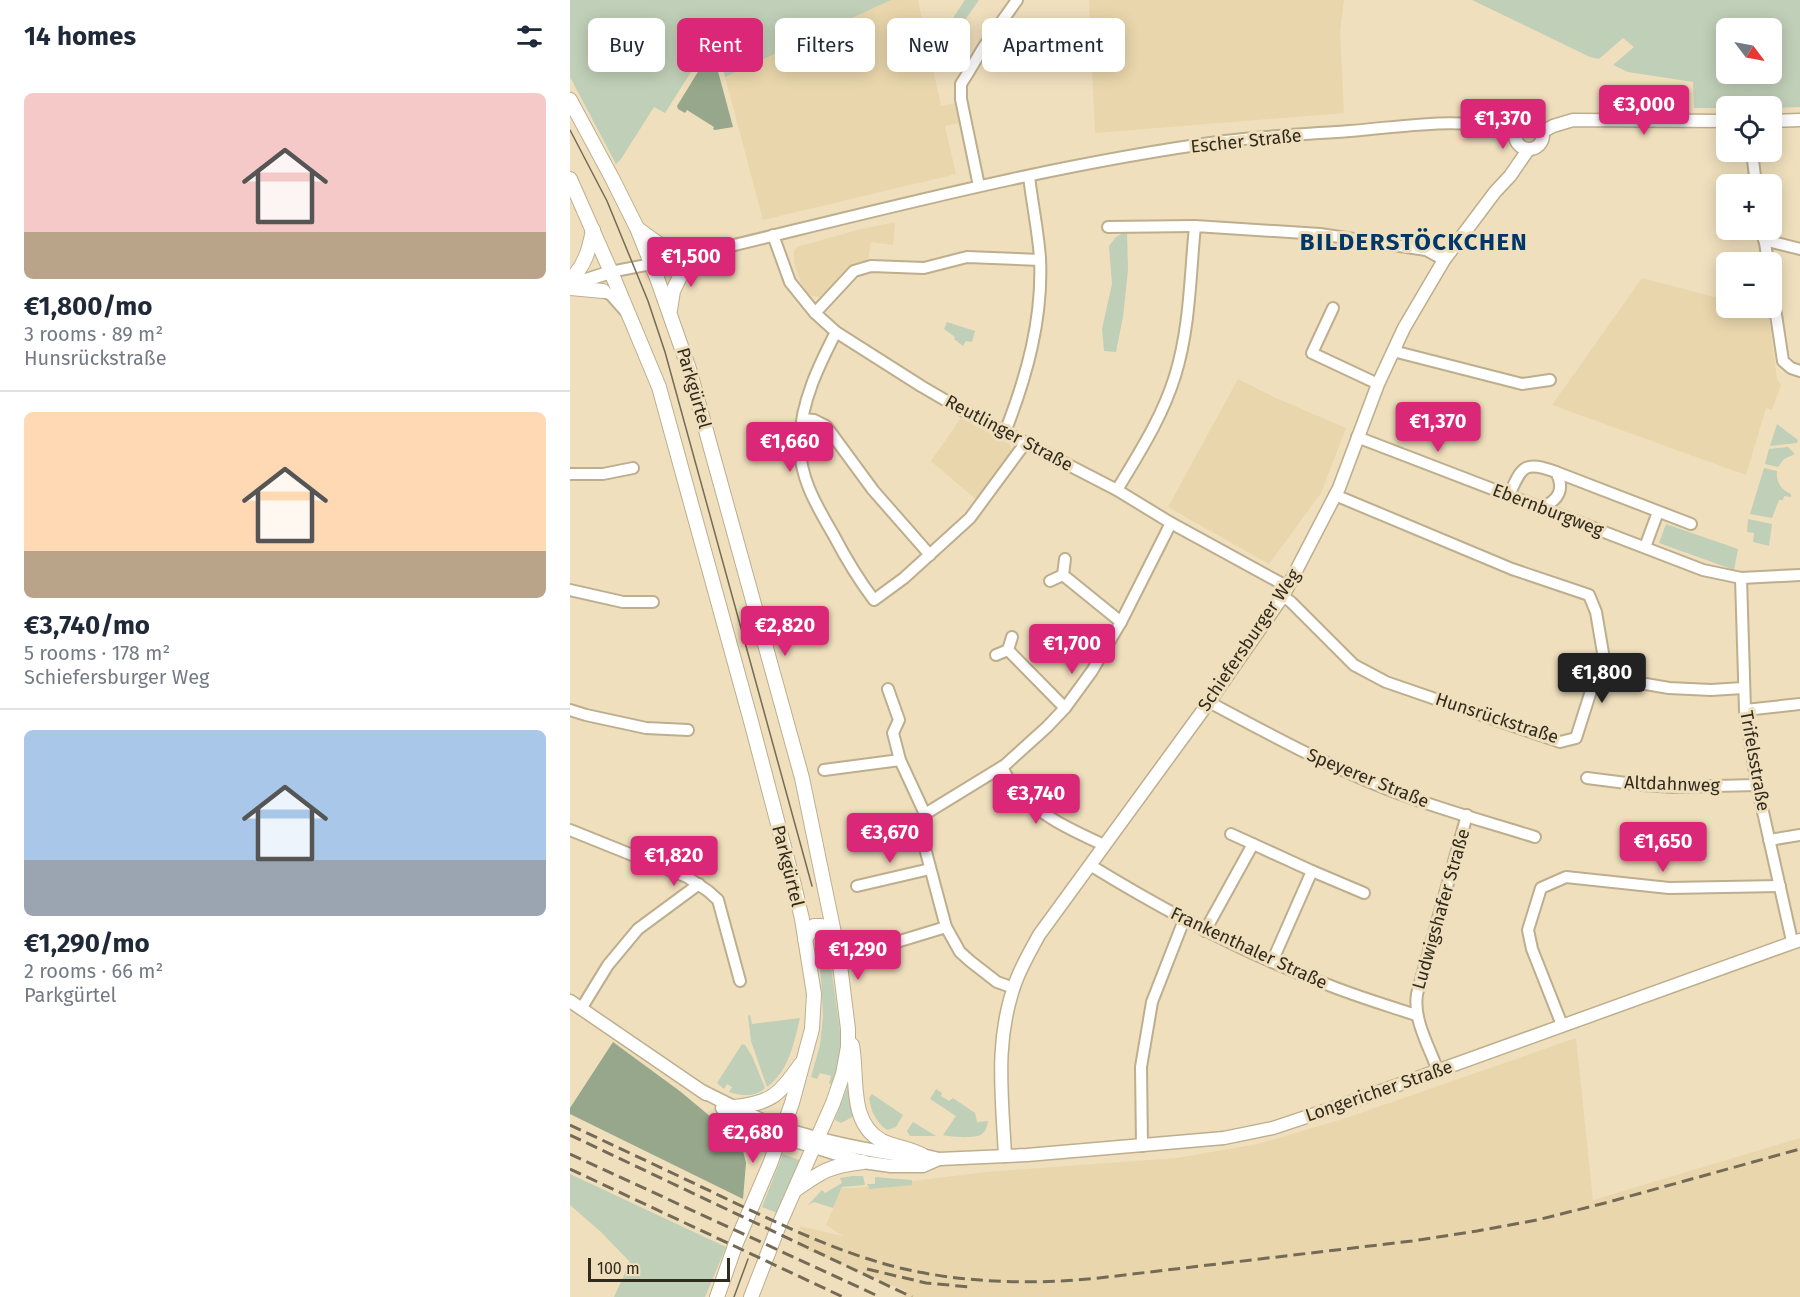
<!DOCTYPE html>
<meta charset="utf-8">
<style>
body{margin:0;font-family:"Fira Sans",sans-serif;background:#f6f6f7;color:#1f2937;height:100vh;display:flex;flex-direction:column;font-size:22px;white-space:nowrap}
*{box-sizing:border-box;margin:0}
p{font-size:20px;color:#747a83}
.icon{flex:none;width:33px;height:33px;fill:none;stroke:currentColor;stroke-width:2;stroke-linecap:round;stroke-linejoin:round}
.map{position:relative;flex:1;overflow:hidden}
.side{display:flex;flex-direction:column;background:#fff;width:570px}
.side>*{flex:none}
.guide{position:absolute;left:18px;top:18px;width:570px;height:54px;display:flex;gap:12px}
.needle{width:39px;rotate:122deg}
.buttons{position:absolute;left:1146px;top:18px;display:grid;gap:12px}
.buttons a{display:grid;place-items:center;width:66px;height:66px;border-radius:9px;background:#fff;box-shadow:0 3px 15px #0003;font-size:30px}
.scale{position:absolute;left:18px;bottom:15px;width:142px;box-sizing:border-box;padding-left:6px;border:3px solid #312b1e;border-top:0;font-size:16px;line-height:21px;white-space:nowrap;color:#312b1e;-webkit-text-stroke:4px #efdfbd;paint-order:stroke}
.price{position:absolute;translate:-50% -51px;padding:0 14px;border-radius:6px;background:#db2777;color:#fff;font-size:20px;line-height:39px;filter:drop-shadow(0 2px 3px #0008)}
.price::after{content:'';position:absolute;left:50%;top:36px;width:18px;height:14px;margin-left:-9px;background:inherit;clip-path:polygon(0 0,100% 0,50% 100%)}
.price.selected{background:#222;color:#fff}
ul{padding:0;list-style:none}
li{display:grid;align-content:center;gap:12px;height:318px;padding:0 24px}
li+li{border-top:2px solid #e0e1e3}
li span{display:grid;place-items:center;height:186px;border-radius:9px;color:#555}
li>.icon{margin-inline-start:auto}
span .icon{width:108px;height:108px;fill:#fffc;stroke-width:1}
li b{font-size:26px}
h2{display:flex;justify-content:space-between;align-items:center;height:72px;padding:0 24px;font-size:26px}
.chip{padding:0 21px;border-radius:9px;background:#fff;box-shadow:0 3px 15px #0003;font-size:21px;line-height:54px}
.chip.selected{background:#db2777;color:#fff}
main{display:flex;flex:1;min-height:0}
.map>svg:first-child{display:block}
.built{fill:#e9d6ac}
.green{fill:#c0cfb7;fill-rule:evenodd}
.forest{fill:#96a78b}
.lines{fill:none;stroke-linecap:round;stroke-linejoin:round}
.minor-casing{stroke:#bdae8d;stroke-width:14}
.tertiary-casing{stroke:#bdae8d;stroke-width:15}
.secondary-casing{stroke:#bdae8d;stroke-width:16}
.minor{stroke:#fff;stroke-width:10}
.tertiary{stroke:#fff;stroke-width:12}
.secondary{stroke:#fff;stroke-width:14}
.tram{stroke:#746b56;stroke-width:1.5}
.rail{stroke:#746b56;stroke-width:3;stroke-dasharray:12 6;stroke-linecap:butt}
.labels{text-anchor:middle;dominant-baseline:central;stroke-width:6;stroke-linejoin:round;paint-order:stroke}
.street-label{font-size:18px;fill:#312b1e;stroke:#efdfbd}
.district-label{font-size:24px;font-weight:bold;letter-spacing:1.5px;fill:#013768;stroke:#efdfbd}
</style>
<main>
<section class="side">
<h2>14 homes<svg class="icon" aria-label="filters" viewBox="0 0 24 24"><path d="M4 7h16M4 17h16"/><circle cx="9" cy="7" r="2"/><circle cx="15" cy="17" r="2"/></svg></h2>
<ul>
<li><span style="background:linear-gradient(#f6c9c9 75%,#b9a48a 0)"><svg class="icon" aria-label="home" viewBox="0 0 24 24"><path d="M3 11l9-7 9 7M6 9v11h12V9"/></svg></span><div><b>€1,800/mo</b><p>3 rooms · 89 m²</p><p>Hunsrückstraße</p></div></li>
<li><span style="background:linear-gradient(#ffd9b3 75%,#b9a48a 0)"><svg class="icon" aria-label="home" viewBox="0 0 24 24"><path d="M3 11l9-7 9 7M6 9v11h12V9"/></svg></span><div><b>€3,740/mo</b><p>5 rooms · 178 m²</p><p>Schiefersburger Weg</p></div></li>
<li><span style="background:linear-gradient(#a9c7e8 70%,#9aa5b1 0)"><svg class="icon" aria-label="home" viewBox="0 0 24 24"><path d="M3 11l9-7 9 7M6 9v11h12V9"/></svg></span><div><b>€1,290/mo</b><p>2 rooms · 66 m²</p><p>Parkgürtel</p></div></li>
</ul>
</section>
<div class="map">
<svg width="1230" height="1297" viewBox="0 0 1230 1297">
<rect width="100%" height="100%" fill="#efdfbd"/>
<!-- built -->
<g class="built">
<path d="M321,0h27l23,106 14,-3 4,20 -14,3 11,48 -193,46 -38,-143z"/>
<path d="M519,0h255l-4,32 4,81 -249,20z"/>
<path d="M325,222l-2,23 -22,-3 -3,20 -8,1 -9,4 -24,27 -7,3 -8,-1 -6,-4 -6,-11 -6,-19v-11l3,-4 60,-17z"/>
<path d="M1072,278l84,22v8h30l12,2 9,69 4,6 -9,25 -6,-2 -20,67 -194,-70z"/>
<path d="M668,379l40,20 68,29 -25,65 -52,71 -101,-57z"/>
<path d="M391,418l48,26 2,4 1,7 -34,46 -47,-40z"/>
<path d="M1006,1038l17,162 207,-62v159h-897l3,-6 -109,-45 3,-20 43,10 -17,-11 16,-37h14l130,-16 191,-14 81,-14 88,-26z"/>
</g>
<!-- green -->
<g class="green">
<path d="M0,0h321l-166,77 -9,-31 -6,-4 -45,71 -11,-6 -33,52 -5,5 -46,-87z"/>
<path d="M395,0h14l-24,34 -6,-10z"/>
<path d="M902,0h328v107l-28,1v-2h-46v2h-32l-1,-26 -65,-10 -15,-7 21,-18 -11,-9 -24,21 -9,-2zM1156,28h46v46h-46z"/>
<path d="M557,231l1,39 -5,47 -7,35 -12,-1 -2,-22 10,-45 -3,-38 7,-9z"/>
<path d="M377,322l28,9 -3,11 -6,-1 -3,5 -9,-7 1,-2 -11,-8z"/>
<path d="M1207,424l21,16 -1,3 -27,3z"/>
<path d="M1218,447l7,7 -11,5 -6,8 -13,-3 4,-15z"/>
<path d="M1194,468l13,3c-1,11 4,19 14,23v3l-7,-1 -1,4h-4l-7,18 -22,-4z"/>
<path d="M1178,519l24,5 -3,22 -16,-4 1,-9 -7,-1z"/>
<path d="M1096,524l72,25 -4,21 -75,-27z"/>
<path d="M251,933l6,5 14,100v19l-7,29 -5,-3 2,-7 -11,-3 -3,6 -6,-2 9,-32 3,-29 -2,-38 -6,-41 2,-3z"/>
<path d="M180,1015l2,9 48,-6c-6,25 -11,53 -33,69l-16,-46 -3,-25z"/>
<path d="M172,1044l3,1 7,11 13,32c-9,9 -24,8 -36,4l3,-5 -5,-3 -3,5 -7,-6z"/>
<path d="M279,1083l7,32 -15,8 -6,-3z"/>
<path d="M366,1089l6,4 -1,3 8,5 4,-3 22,15 2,9 11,-1c-1,5 -2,10 -6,13 -7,5 -30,3 -39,1l13,-19 -26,-17z"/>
<path d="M302,1094l31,21 -7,12 -9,3c-11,-8 -16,-18 -18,-32z"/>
<path d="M343,1122l23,14h-26l-3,-5z"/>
<path d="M213,1154l19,7 -22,53 -18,-7z"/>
<path d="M0,1174l156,73 -21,50h-91l16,-35 -29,-30 -31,-27z"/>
<path d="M282,1176h11l2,9 -23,2 -9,21 -19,-6 -6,3 14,-15 3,3 17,-10 -2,-5z"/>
<path d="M305,1177l37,3v5l-42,4 -3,-5h8z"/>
</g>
<!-- forest -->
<g class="forest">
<path d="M142,49l21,78 -18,3 -2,-1 1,-2 -27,-17 -2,3 -7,-4 -1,-3z"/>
<path d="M43,1042l68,50 43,36 19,23 3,12 -3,36 -173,-85v-6z"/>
</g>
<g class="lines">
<!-- minor casing -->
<g class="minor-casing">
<g id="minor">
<path d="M1182,152l4,32"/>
<path d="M409,186l-18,-87v-15l7,-11 15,-25 34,-48"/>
<path d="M538,227l87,-1"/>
<path d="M1193,230l5,32"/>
<path d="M203,235l17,47 25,31 21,19 85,54 41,24 155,80 54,33 117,64"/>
<path d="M1194,240l36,9"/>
<path d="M41,272c27,-6 55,-10 82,-17 176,-42 352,-90 532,-114 41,-5 83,-7 125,-10 53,-4 113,-16 165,1"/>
<path d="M1202,288l11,73 8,7 9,3"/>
<path d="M33,291l8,4 14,16"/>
<path d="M763,308l-21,45 66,31"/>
<path d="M245,313l39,-42 17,-5 53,2 43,-11 73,3"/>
<path d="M266,332c-17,33 -35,70 -36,108 -2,35 16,65 33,94 12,23 25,45 41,66l30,-22 66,-60 56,-76"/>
<path d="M823,351l129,33 28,-4"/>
<path d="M233,419l11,1 12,6 47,64 57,65"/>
<path d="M435,432c22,-56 38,-114 35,-174 -2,-28 -8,-55 -11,-82"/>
<path d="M787,437l346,133 38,8 59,-3"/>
<path d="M0,474h33l30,-6"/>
<path d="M547,490c22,-37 45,-72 58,-114 15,-48 15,-100 20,-150l125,8 106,16 18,10"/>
<path d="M939,495c13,-28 14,-35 47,-23l135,52"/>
<path d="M970,508c19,-7 25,-19 16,-36"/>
<path d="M1075,547l13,-35"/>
<path d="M495,559l-2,16 58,47"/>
<path d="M1171,578l4,132 12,75 35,156"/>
<path d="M480,581l13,-6"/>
<path d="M0,590l53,12h30"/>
<path d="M713,596l8,6 63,63 32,17 174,60 16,-4 27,-85 -7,-41 -7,-17 -77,-26 -177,-74"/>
<path d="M442,637l-4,13 57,58"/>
<path d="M426,655l12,-5"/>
<path d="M1035,677l64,11 42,2 32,-2"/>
<path d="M318,689l11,31 -6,13 7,27"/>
<path d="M639,702c56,30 113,61 173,85 49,20 102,34 153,50"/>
<path d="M0,710l16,5 60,13 42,2"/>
<path d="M1175,710l55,-6"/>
<path d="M432,767c4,7 7,15 12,20 22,27 59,44 90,58"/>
<path d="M254,770l76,-10 25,54"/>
<path d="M1017,778l55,7 31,2 84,-2"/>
<path d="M0,830l117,47 21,14 10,9 22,81"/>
<path d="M661,834l22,10"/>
<path d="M1199,840l31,-5"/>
<path d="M520,865c75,46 153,88 236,119 29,12 60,21 90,31"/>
<path d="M742,871l52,22"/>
<path d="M287,886l73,-17"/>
<path d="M635,931l48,-87 59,27 -40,91"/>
<path d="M297,951l79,-24"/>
<path d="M444,988l-17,-6 -27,-21 -10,-9 -14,-25 -24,-90 3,-23 80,-49 42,-38 18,-19 27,-37 29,-49 50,-99"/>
<path d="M11,1009l27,-44 30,-36 61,-45"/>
<path d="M992,1025l-30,-76 -4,-19 13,-42 25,-11 103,11 111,-2"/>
<path d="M868,1071c-9,-25 -25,-51 -21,-77l50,-179"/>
<path d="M572,1146l-1,-79 11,-65 32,-82"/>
</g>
</g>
<!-- tertiary casing -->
<g class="tertiary-casing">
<g id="tertiary">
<circle cx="959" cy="135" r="14"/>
<path d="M1202,121l28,-1"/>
<path d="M972,132l11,-6 20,-6 153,1"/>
<path d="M0,285l41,-13"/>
<path d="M0,1001l136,93"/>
<path d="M132,1091c26,13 52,27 80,37 43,14 88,23 132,29l8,-2 17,4 88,-4 197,-17 49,-10 75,-25 452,-163"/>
<path d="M152,1108l41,23 100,31 28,4h32l16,-7"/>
<path d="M435,1156c-3,-61 -11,-116 11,-175 6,-16 15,-31 23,-46l170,-233 74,-106 56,-108 39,-104 26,-56 40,-68 51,-68 15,-16 18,-26"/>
</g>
</g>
<!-- secondary casing -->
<g class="secondary-casing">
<g id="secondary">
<path d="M0,100l42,78 25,50 20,50 32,91 113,409 37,179 9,72v18l-5,27 -10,29 -54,122 -28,72"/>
<path d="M0,179l41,93 48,115 93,338 42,160 8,34 12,75 -2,35 -20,74 -22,61 -34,79 -19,54"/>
<path d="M68,229c19,14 29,23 52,27l-17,35 -3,19"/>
<path d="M0,280c15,-14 19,-30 23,-50"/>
<path d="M0,288l33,3"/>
<path d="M235,939l9,-13h7l15,11"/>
<path d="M282,1045c6,32 -4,78 30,96 13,6 27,7 40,14"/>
<path d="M164,1107c39,-4 45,-13 67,-43"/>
<path d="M225,1190c27,-19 34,-24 68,-28"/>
</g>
</g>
<!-- minor -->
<use href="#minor" class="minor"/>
<!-- tertiary -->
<use href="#tertiary" class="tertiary"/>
<!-- secondary -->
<use href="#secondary" class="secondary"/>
<!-- tram -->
<g class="tram">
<path d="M0,130l37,71 41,100 17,51 147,534"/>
<path d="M164,1297l14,-38"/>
</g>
<!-- rail -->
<g class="rail">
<path d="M0,1125c53,25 107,50 161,76 55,26 109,52 169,67 64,15 133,17 199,10l313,-37 65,-10 60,-11 68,-17 195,-54"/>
<path d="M0,1135l342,162"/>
<path d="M0,1154l310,143"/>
<path d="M0,1169l273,128"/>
<path d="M297,1269l59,14 44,4"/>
</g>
</g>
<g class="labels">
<!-- street labels -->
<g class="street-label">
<text transform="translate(676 141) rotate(-6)">Escher Straße</text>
<text transform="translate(124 388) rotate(74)">Parkgürtel</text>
<text transform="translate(439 433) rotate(28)">Reutlinger Straße</text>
<text transform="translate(978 510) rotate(21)">Ebernburgweg</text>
<text transform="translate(679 640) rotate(-56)">Schiefersburger Weg</text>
<text transform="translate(927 718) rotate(18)">Hunsrückstraße</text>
<text transform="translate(1185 761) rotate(80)">Trifelsstraße</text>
<text transform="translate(798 778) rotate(22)">Speyerer Straße</text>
<text transform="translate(1102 784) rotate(2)">Altdahnweg</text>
<text transform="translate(218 866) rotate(76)">Parkgürtel</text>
<text transform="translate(871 909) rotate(-74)">Ludwigshafer Straße</text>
<text transform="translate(679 948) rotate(25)">Frankenthaler Straße</text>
<text transform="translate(809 1091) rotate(-19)">Longericher Straße</text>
</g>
<!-- district labels -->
<g class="district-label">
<text x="844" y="242">BILDERSTÖCKCHEN</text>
</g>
</g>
</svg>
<div class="buttons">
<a><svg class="needle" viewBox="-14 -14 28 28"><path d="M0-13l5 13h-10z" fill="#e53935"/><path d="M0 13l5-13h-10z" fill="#747a83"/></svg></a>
<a><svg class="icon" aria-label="locate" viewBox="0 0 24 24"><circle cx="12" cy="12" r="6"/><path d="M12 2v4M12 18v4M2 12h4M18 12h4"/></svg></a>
<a>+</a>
<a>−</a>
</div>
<div class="scale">100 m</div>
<b class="price" style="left:1074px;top:136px">€3,000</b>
<b class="price" style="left:933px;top:150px">€1,370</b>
<b class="price" style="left:121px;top:288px">€1,500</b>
<b class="price" style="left:868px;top:453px">€1,370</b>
<b class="price" style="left:220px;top:473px">€1,660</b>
<b class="price" style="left:215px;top:657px">€2,820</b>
<b class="price" style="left:502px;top:675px">€1,700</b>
<b class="price selected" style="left:1032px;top:704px">€1,800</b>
<b class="price" style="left:466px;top:825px">€3,740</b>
<b class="price" style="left:320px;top:864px">€3,670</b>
<b class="price" style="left:1093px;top:873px">€1,650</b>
<b class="price" style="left:104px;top:887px">€1,820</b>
<b class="price" style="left:288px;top:981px">€1,290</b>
<b class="price" style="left:183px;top:1164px">€2,680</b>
<div class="guide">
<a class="chip">Buy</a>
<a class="chip selected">Rent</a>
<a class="chip">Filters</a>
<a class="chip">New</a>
<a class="chip">Apartment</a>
</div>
</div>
</main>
